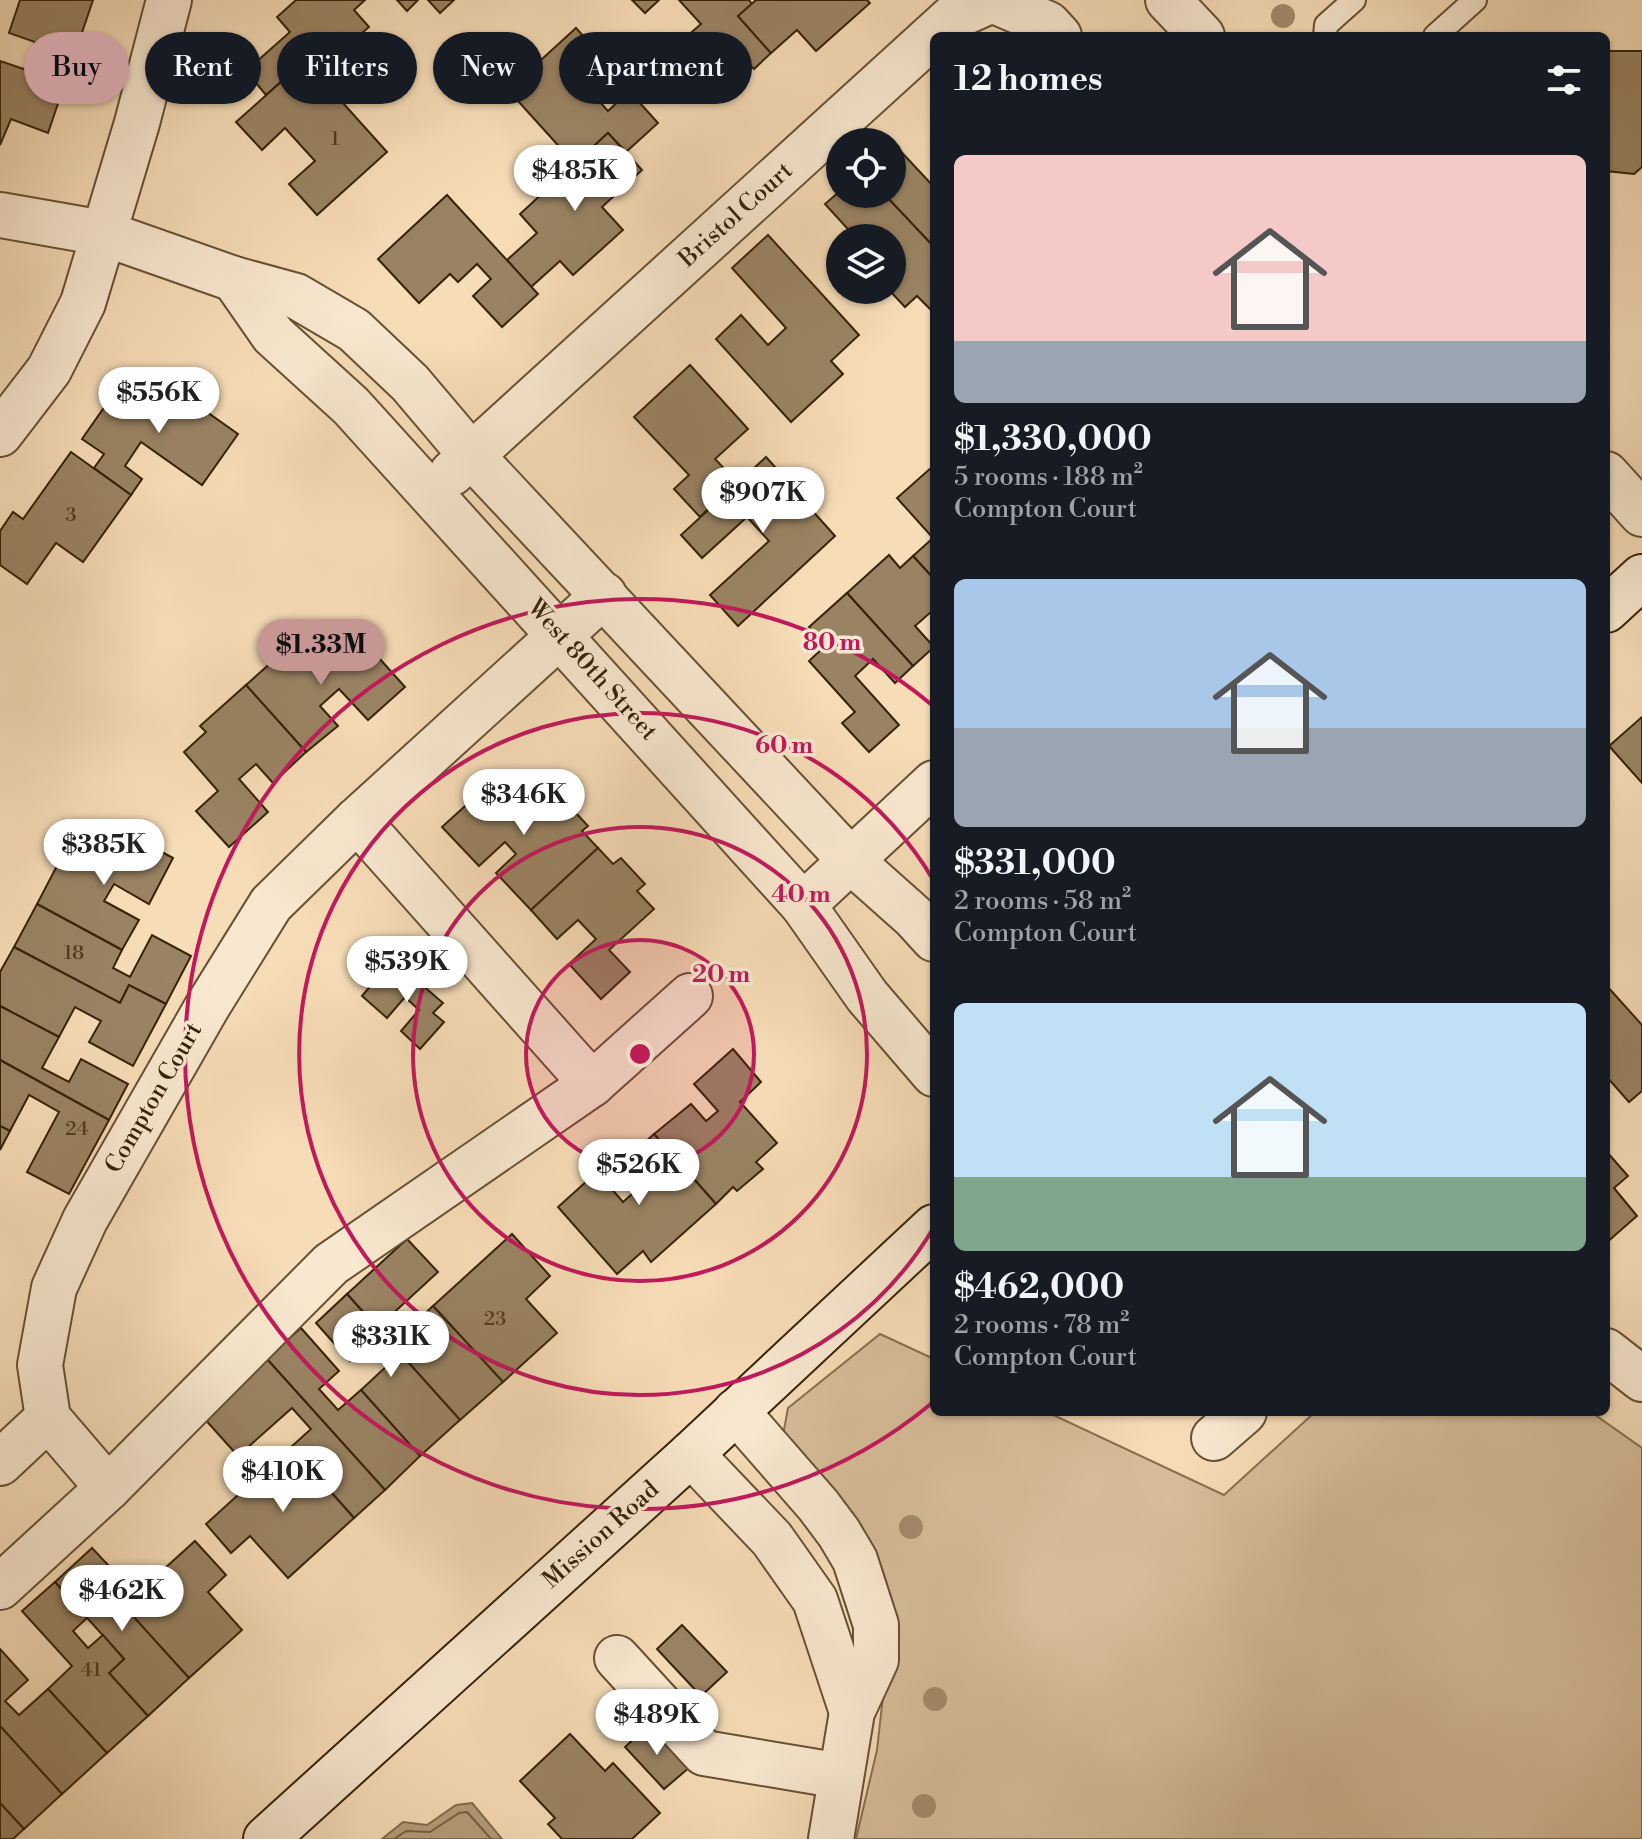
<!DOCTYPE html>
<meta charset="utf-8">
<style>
body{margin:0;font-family:"Libre Bodoni",serif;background:#242831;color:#f1f3f6;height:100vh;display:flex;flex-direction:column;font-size:30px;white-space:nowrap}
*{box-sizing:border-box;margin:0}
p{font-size:26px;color:#9ea1a6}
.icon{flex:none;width:44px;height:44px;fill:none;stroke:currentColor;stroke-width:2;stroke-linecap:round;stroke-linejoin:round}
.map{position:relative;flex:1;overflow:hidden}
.details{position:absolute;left:930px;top:32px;width:680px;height:1384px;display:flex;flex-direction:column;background:#171b24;border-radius:12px;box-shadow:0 2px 6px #0004}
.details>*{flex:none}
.top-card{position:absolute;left:24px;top:32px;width:760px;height:72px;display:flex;gap:16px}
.buttons{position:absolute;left:826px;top:128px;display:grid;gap:16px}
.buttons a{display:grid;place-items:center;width:80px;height:80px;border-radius:50%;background:#171b24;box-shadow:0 2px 6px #0004;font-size:40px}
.price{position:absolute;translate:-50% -68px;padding:0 18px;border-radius:28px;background:#fff;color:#222;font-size:26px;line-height:52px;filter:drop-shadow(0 2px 4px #0008)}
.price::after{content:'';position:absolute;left:50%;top:48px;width:24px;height:18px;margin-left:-12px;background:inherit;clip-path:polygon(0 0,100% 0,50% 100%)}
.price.selected{background:#c59692;color:#111}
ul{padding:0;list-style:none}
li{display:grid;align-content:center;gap:16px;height:424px;padding:0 24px}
li span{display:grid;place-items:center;height:248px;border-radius:12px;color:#555}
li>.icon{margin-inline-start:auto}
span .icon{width:144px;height:144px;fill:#fffc;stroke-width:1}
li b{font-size:34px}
h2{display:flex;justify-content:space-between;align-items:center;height:96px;padding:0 24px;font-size:34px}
.tag{padding:0 28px;border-radius:36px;background:#171b24;box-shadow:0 2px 6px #0004;font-size:28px;line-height:72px}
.tag.selected{background:#c59692;color:#111}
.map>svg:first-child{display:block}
.green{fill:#d6bc99;stroke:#866f50;stroke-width:2}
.water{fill:#b59d7b;stroke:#836c4d;stroke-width:2}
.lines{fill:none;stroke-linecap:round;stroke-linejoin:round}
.shore{stroke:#766041;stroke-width:2}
.building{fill:#9a8363;stroke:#372207;stroke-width:2}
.service-casing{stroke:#675033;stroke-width:26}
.minor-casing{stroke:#675033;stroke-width:48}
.tertiary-casing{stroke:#675033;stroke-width:48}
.secondary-casing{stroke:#372207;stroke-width:48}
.service{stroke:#f9e8d0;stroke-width:22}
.minor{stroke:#f9e8d0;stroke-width:44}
.tertiary{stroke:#f9e8d0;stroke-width:44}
.secondary{stroke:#f9e8d0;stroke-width:44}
.tree{fill:#a38b6b}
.ring{fill:none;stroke:#c2185b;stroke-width:4}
.labels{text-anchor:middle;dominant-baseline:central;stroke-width:7;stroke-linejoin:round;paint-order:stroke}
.number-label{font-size:20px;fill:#503a1e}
.street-label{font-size:24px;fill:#372207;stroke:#f9e8d0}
.centre{fill:#c2185b;stroke:#f9e8d0;stroke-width:4}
.ring-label{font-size:24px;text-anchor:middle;font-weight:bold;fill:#c2185b;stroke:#f9e8d0;stroke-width:7;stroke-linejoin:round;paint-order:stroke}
</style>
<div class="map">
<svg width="1642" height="1839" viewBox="0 0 1642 1839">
<rect width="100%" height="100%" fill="#f6dcb7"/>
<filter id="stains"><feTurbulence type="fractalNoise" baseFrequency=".0025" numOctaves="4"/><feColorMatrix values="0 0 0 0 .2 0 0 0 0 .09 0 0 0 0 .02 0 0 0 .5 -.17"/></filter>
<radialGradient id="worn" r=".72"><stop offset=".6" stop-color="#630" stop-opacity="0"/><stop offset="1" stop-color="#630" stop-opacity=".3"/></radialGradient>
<!-- green -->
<path class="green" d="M880,1334l54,25v53h113l177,83 91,-83h276l51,36v391h-786l21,-89 10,-90 -104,-225 5,-27z"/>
<!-- water -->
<path class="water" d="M472,1803l30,36h-120l21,-17 24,3 29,-20z"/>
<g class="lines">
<!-- shore -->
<path class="shore" d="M394,1839l12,-8 24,1 29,-19 8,-1 24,27"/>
</g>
<!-- building -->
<g class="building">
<path d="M20,0h73l-28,83 -40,-13 10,-28 -26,-9z"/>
<path d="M296,0h69l-11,10 15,17 -77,67 -11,-12 -15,13 -20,-24 44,-39 -13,-15z"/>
<path d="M397,0h21l-11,11z"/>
<path d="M428,0h26l-14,13z"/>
<path d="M632,0h27l-14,13z"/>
<path d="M679,0h70l3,4 -14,12 33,37 -17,16 -18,-18 -28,26 -30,-33 23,-20z"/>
<path d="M756,0h111l3,3 -54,48 -19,-21 -26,23 -33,-37z"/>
<path d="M576,28l28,31 -23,22 27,30 21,-20 29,32 -32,29 -18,-19 -33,31 -67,-74z"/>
<path d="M1606,51h36v116l-8,7 -28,-3z"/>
<path d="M0,61l65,22 -17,50 -37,-14 -11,26z"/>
<path d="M316,73l71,79 -70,63 -28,-31 26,-23 -30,-33 -23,22 -26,-28 45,-40 11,12z"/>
<path d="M608,133l34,37 -40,37 21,23 -50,45 -13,-14 -29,26 -24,-27 30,-27 -17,-19z"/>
<path d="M892,142l42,45v60l-50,-53h8z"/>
<path d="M840,191v3h44l50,53v66l-17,-17 -12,11 -16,-17h3v-52h-36l-31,-34z"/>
<path d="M447,195l91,99 -36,33 -29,-31 18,-17 -14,-15 -19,18 -8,-8 -31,29 -41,-44z"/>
<path d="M768,235l91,100 -28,26 12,13 -52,48 -75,-83 25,-24 27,30 18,-17 -54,-60z"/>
<path d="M690,365l58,64 -33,30 22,23 -37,35 -26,-28 15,-14 -55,-58z"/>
<path d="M156,376l82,58 -36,51 -61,-43 -16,24 17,13 -11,16 -37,-27 10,-14 -22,-15 28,-40 20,14z"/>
<path d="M71,452l60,43 -48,67 -27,-19 -29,41 -27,-19v-34l13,-19 10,7z"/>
<path d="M766,457l19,21 10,-9 27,29 -12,10 25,28 -97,90 -28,-31 59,-54 -22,-24 -45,41 -21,-23z"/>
<path d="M932,467l2,2v110l-21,-23 20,-18 -36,-40z"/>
<path d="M889,555l11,13 13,-12 21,23v34l-2,-2 -17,15 19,21 -21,19 -66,-73z"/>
<path d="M847,593l66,73 -18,17 -22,-24 -18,17 44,49 -30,27 -27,-29 13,-11 -46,-51 17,-16 -17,-18z"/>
<path d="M312,626l37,41 21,-19 35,39 -37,33 -29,-31 -19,17 18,20 -32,26 -60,-67z"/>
<path d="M246,685l60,67 -33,31 -17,-19 -17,15 29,33 -39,35 -33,-36 22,-20 -34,-39 22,-20 -6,-6z"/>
<path d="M1642,717v66l-33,-37z"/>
<path d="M497,777l20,22 21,-19 21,22 4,-3 25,27 -6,5 16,17 -67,62 -35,-37 20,-19 -11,-12 -26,24 -37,-39z"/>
<path d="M128,834l45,24 -24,46 -35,-20 -10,17 35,19 -17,30 -85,-46 34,-65 43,23z"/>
<path d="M598,848l15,16 8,-6 24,26 -8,7 17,18 -45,41 21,22 -29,27 -32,-35 27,-25 -18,-19 -21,19 -26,-29z"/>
<path d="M37,904l85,46 -9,18 17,9 22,-42 39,21 -25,48 -37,-19 -9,18 -106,-56z"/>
<path d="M14,947l106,56 9,-18 37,19 -33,62 -44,-24 12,-21 -26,-14 -16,30 -59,-31v-34z"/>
<path d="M385,969l13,11 8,-9 37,32 -10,10 11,9 -24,27 -19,-18 18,-21 -14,-13 -18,21 -25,-22z"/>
<path d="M1606,985l36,40v66l-13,11 -23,-26z"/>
<path d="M0,1006l59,31 -17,31 27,14 12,-23 47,25 -19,36 -109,-60z"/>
<path d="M733,1049l28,33 -21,20 37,41 -21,19 7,7 -26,22 -4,-4 -17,17 -62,-70 37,-30 15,17 12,-10 -24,-27z"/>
<path d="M0,1060l109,60 -40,74 -42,-22 32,-60 -30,-17 -19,36 -10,-5z"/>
<path d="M0,1126l10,5 -10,19z"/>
<path d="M654,1134l62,70 -65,58 -8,-11 -26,23 -59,-67 39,-35 26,30 17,-15 -20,-22z"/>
<path d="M1606,1151l22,25 -14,12 23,28 -31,27z"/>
<path d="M512,1234l38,42 -24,23 31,34 -54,49 -70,-76z"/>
<path d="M407,1239l31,33 -50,46 15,16 30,-28 70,76 -43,38 -113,-126z"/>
<path d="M347,1294l113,126 -40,36 -59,-66 29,-27 -19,-21 -21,19 -34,-38z"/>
<path d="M301,1328l38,43 -20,18 19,21 23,-20 59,66 -35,34 -119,-132z"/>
<path d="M266,1358l119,132 -31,28 -63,-71 20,-18 -19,-21 -54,48 -36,-40z"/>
<path d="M291,1447l63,71 -66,60 -38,-42 -19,17 -25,-29z"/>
<path d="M195,1541l31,34 -18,17 34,38 -53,48 -66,-72z"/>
<path d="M92,1548l33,35 -12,11 76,84 -41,38 -39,-43 15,-14 -69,-77z"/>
<path d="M55,1582l32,36 -14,13 15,17 15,-13 21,24 -15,14 39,43 -41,37 -59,-64 24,-23 -50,-55z"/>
<path d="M682,1625l45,47 -26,24 -44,-47z"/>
<path d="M0,1649l28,31 -23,21 14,14 29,-26 59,64 -45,41 -62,-68z"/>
<path d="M650,1724l40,43 -26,22 -39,-42z"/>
<path d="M0,1726l62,68 -38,35 -24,-26z"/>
<path d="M570,1734l35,37 8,-8 47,50 -28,26h-70l-14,-15 7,-6 -35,-37z"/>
<path d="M0,1803l24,26 -11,10h-13z"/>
</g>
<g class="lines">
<!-- service casing -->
<g class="service-casing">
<g id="service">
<path d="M1325,36l1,-11 28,-25"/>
<path d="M1435,36l40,-36"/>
</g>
</g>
<!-- minor casing -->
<g class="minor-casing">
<g id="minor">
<path d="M0,215l103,18 131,46 62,17 58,34 56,53 61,72 379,405 64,57 20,22"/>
<path d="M234,279l39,56 78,71 452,499 64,91 67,78"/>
<path d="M0,434l49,-64 34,-67 54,-180 32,-123"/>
<path d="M452,473l500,-455 40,-18 56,24 11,12"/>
<path d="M357,820l235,264 98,-88"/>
<path d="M803,905l131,-122"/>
<path d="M1606,1351l36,28"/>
<path d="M736,1411l82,94 21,28 16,27 21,65v35l-24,52 -21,127"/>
<path d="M1214,1438l30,-26"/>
<path d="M691,1454l81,85 43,61 37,112"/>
<path d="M0,1463l48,-45"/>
<path d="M108,1488l-60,-70 -8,-53 14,-77 31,-68 122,-213 64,-103 86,-84 247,-225"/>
<path d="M0,1587l108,-99 223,-224 261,-180"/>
<path d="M617,1658l87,95 137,23"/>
</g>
</g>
<!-- tertiary casing -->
<g class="tertiary-casing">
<g id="tertiary">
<path d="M1168,0l34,36"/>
<path d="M1606,474l36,40"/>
</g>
</g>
<!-- secondary casing -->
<g class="secondary-casing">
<g id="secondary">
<path d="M1606,610l36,-33"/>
<path d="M266,1839l425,-385 243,-227"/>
</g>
</g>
<!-- service -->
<use href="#service" class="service"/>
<!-- minor -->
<use href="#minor" class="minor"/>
<!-- tertiary -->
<use href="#tertiary" class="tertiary"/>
<!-- secondary -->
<use href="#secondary" class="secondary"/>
</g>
<!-- trees -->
<g class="tree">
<circle cx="1283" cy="16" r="12"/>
<circle cx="911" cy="1527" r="12"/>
<circle cx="935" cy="1699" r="12"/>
<circle cx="924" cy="1806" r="12"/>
</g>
<!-- distance rings -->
<circle cx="640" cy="1054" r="114" fill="#c2185b" fill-opacity=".12"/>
<g class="ring">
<circle cx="640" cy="1054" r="114"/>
<circle cx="640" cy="1054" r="227"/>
<path d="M934 1227A341 341 0 1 1 934 881"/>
<path d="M932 1403A455 455 0 1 1 932 705"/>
</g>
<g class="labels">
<!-- number labels -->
<g class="number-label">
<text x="335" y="139">1</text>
<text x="71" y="515">3</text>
<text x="74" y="953">18</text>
<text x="77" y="1129">24</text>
<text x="495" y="1319">23</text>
<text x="91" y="1670">41</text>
</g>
<!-- street labels -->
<g class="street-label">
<text transform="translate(736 215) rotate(-42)">Bristol Court</text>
<text transform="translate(592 670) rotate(48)">West 80th Street</text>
<text transform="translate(154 1098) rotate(-60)">Compton Court</text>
<text transform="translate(601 1535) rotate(-42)">Mission Road</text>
</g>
</g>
<circle cx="640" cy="1054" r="12" class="centre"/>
<g class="ring-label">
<text x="832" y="650">80 m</text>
<text x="784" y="753">60 m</text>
<text x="801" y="902">40 m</text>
<text x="721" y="982">20 m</text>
</g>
<rect width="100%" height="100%" filter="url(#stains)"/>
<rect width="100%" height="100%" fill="url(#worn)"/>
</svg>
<div class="buttons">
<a><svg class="icon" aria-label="locate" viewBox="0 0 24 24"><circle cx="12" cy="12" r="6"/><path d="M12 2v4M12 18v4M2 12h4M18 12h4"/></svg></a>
<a><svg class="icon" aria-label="layers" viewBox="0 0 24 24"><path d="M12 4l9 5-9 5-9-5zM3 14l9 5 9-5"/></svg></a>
</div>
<b class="price" style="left:575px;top:213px">$485K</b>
<b class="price" style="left:159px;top:435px">$556K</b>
<b class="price" style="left:763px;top:535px">$907K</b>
<b class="price selected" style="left:321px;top:687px">$1.33M</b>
<b class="price" style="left:524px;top:837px">$346K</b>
<b class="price" style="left:104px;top:887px">$385K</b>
<b class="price" style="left:407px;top:1004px">$539K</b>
<b class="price" style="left:639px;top:1207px">$526K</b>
<b class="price" style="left:391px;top:1379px">$331K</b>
<b class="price" style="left:283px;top:1514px">$410K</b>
<b class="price" style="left:122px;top:1633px">$462K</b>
<b class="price" style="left:657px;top:1757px">$489K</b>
<div class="top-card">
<a class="tag selected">Buy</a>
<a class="tag">Rent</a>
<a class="tag">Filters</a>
<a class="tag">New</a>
<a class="tag">Apartment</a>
</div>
<section class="details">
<h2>12 homes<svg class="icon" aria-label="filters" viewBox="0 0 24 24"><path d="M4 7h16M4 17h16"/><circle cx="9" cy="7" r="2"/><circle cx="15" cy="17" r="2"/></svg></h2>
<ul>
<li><span style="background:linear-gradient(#f6c9c9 75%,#9aa5b1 0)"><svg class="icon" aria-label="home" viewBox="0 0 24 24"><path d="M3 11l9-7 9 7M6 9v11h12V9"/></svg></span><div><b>$1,330,000</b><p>5 rooms · 188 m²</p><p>Compton Court</p></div></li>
<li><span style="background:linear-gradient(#a9c7e8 60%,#9aa5b1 0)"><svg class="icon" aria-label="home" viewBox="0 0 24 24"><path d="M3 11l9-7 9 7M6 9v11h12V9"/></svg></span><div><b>$331,000</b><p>2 rooms · 58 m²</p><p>Compton Court</p></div></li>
<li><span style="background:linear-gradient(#bfe0f5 70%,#7fa58c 0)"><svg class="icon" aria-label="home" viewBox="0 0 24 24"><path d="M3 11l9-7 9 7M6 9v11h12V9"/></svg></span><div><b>$462,000</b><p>2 rooms · 78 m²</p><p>Compton Court</p></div></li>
</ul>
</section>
</div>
